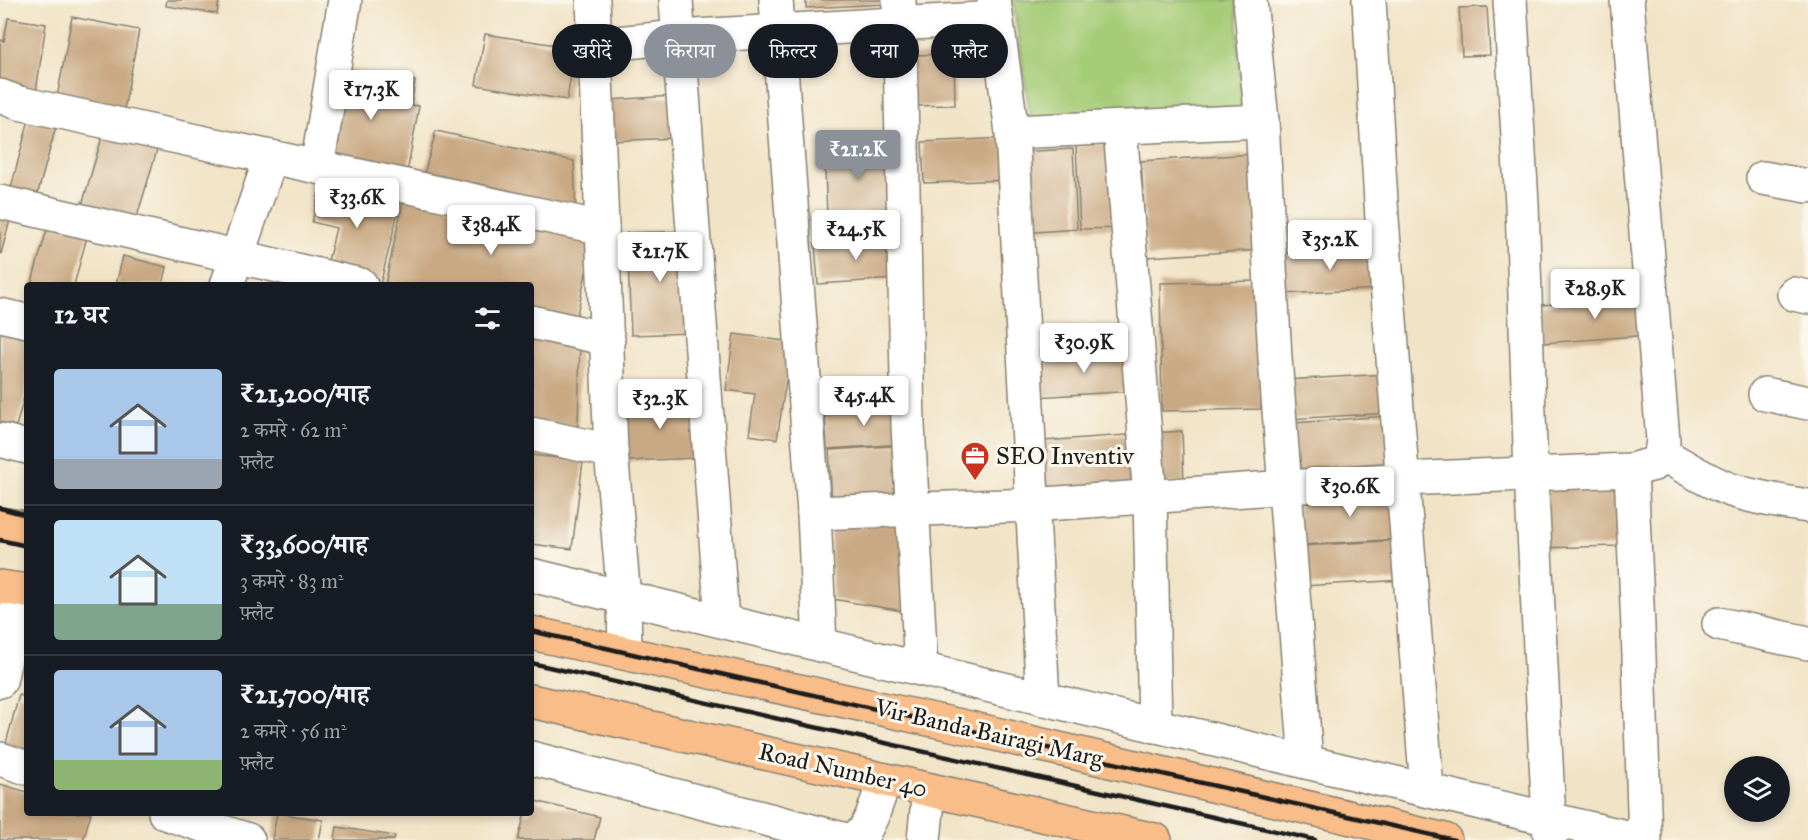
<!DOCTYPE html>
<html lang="hi">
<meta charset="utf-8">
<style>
body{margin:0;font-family:"IM FELL Great Primer","Noto Serif Devanagari",serif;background:#20242c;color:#f1f3f6;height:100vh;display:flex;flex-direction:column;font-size:22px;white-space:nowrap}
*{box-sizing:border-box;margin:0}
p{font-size:20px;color:#9ea1a6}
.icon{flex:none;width:33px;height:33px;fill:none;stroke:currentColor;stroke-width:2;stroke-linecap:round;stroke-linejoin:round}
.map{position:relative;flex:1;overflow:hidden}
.panel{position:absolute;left:24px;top:282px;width:510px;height:534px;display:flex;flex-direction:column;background:#171b24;border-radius:6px;box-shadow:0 3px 9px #0003}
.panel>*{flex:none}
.top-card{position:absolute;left:552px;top:24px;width:570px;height:54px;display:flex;gap:12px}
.tools{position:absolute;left:1724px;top:756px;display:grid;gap:12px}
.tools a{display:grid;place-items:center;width:66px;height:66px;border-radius:50%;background:#171b24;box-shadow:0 3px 9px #0003;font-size:30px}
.price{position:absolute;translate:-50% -51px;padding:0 14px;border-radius:6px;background:#fff;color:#222;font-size:20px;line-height:39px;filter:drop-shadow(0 2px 3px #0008)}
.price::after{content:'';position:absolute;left:50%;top:36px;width:18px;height:14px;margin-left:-9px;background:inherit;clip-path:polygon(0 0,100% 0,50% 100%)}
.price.active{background:#8c9099;color:#fff}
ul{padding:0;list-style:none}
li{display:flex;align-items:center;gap:18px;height:150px;padding:0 30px}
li+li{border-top:2px solid #363941}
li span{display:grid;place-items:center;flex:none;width:168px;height:120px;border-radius:6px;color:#555}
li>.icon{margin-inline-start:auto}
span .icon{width:72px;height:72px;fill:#fffc;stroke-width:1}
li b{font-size:26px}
h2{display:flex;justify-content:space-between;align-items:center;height:72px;padding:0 30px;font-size:26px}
.pill{padding:0 21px;border-radius:27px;background:#171b24;box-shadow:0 3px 9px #0003;font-size:21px;line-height:54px}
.pill.active{background:#8c9099;color:#fff}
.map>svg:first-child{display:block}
.green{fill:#a5cc77;stroke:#60744a;stroke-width:1.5}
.building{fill:#c9a983}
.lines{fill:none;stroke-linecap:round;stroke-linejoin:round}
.minor-casing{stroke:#868071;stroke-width:36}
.major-casing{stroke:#868071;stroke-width:36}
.minor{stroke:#fff;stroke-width:33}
.major{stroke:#f8bd88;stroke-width:33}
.rail{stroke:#1c1c1c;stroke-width:4.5}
.labels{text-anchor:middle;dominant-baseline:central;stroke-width:6;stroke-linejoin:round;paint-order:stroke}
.poi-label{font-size:24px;fill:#1c1c1c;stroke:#fbf7ec;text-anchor:start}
.street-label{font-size:24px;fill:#1c1c1c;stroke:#fbf7ec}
</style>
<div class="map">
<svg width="1808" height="840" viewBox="0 0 1808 840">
<rect width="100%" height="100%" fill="#fbf7ec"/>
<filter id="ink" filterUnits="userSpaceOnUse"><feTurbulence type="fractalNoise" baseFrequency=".0167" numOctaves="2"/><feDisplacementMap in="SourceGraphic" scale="12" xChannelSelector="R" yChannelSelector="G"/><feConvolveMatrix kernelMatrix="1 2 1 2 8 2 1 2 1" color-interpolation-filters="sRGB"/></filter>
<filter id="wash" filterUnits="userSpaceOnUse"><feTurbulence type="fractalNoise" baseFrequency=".008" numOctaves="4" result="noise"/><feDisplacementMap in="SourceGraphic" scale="24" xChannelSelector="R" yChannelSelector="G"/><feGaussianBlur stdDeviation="1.35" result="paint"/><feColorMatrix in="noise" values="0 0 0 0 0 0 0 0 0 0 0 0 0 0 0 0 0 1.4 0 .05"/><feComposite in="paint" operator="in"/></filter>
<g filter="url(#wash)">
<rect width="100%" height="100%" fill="#f1e3c6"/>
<!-- green -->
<path class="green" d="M1013,0h224l5,131 -211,-9z"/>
<g id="blocks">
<!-- building -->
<g class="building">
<path d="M167,0h52l-2,14 -51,-8z"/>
<path d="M806,0h81v4l-81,4z"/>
<path d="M1487,7l3,48 -28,1 -3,-48z"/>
<path d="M72,17l67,13 -16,85 -67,-12z"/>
<path d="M8,18l38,6 -10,68 -36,-6v-46l4,1z"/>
<path d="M485,34l90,14 -8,52 -91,-15z"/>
<path d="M954,54l1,51 -46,1 -1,-51z"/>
<path d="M337,67l78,14 -4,24 8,1 -12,67 -87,-16z"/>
<path d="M673,96l2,42 -64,3 -2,-41z"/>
<path d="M31,112l27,7 -24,88 -26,-8z"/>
<path d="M105,127l54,16 -26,87 -54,-15z"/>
<path d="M436,131l138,30 2,50 -153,-33z"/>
<path d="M1007,138l2,42 -85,3 -2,-41z"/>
<path d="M1118,144l4,84 -42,1 -4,-83z"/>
<path d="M889,147l4,64 -66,3 -3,-64z"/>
<path d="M1073,149l4,80 -55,4 -5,-81z"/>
<path d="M1255,154l6,96 -114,7 -6,-96z"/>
<path d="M323,176l79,20 -22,89h-11l-44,-12 11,-45 -24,-6z"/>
<path d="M404,197l190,39 -20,92 -43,-9v-34h-146z"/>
<path d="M0,209l12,3 -11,42h-1z"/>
<path d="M50,219l39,10 -15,56h-43z"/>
<path d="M690,231l4,102 -63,2 -4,-102z"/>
<path d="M893,238l3,41 -78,5 -3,-41z"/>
<path d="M1379,249l2,40 -99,5 -2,-41z"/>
<path d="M123,256l44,11 -4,18h-47z"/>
<path d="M1258,281l3,128 -99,2 -2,-128z"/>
<path d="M1648,298l2,37 -107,8 -2,-38z"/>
<path d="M0,327l27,7v53l-11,39 -16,-4z"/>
<path d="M532,329l48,8 -2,89 -47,-1z"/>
<path d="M734,334l58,8 -15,97 -28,-4 6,-41 -29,-4z"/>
<path d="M1133,350l3,41 -101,6 -3,-41z"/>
<path d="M1388,374l3,39 -103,6 -3,-39z"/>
<path d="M693,398l3,60 -68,3 -3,-60z"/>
<path d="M901,405l2,39 -76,5 -2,-40z"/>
<path d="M1387,416l4,55 -95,6 -3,-54z"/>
<path d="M1182,431l2,51 -29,2 -3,-51z"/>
<path d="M1141,434l4,56 -98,6 -4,-55z"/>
<path d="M906,445l3,54 -77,5 -3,-54z"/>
<path d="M531,455l52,6 -11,88 -41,-5z"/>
<path d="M1619,487l2,59 -84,2 -2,-58z"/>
<path d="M1399,490l3,49 -102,6 -3,-49z"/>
<path d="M910,518l5,95 -82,-14 -3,-79z"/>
<path d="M1402,540l2,40 -101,6 -2,-40z"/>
<path d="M19,695l8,2v56l-22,-6z"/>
<path d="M0,784l27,8v21h64l-8,27h-83z"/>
<path d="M531,800l69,17 -6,23h-76l7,-27h6z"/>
<path d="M277,813l46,7 -4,20h-47z"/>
<path d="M337,827l58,9 -1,4h-59z"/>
</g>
</g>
</g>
<g filter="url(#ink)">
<use href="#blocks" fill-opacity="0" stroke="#868071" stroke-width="1.5"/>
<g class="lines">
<!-- minor casing -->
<g class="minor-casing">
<g id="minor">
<path d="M593,0l18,451 13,147 1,55"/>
<path d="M676,0l46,620"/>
<path d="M776,0l38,513 6,132"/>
<path d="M899,0l9,425 13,244"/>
<path d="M994,0l18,132 31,567"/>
<path d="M1250,0l12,121 13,237 31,404"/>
<path d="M1369,0l13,219 45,570"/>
<path d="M1510,0l12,204 9,271 19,363"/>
<path d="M596,45l82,-8 318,-19"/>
<path d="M0,96l19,7 583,125"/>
<path d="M1120,128l30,369 5,229"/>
<path d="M1012,132l250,-11"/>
<path d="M317,167l28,-167"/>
<path d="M1763,178l45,8"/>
<path d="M0,202l361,83"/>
<path d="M227,285l44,-128"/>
<path d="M1794,294l14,3"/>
<path d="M0,315l27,6"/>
<path d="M531,322l77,17"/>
<path d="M1765,394l43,9"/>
<path d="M531,434l80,17"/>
<path d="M0,440l27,7"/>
<path d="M1661,453c23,13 45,28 70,37 25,8 51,12 77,16"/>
<path d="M1631,470l7,157 7,213"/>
<path d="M814,513l216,-8 372,-26 229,-9 23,-6 7,-11 2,-13 -36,-440"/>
<path d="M531,575l775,187 333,78"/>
<path d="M1719,624l89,19"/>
<path d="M0,681l21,-91"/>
<path d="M531,758l315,82"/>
<path d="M0,759l27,9"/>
<path d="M165,813l83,27"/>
<path d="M851,840l13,-8 8,-16 13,-36"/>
<path d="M924,840l5,-50"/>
</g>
</g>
<!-- major casing -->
<g class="major-casing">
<g id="major">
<path d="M0,524l27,4"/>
<path d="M0,587l27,4"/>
<path d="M531,633l439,95 475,112"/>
<path d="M531,701l624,139"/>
</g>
</g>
<!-- minor -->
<use href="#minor" class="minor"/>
<!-- major -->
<use href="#major" class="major"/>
<!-- rail -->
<g class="rail">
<path d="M0,508l27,7"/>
<path d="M0,540l27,6"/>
<path d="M531,631l923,209"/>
<path d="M531,663l784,177"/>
</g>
</g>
</g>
<!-- icons -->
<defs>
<g id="office-pin" transform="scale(1.5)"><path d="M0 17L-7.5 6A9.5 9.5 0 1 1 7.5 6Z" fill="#c8321e" stroke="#fbf7ec"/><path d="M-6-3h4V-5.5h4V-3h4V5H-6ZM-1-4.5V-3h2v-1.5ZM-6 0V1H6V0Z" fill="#fff"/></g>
</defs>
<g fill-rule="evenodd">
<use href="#office-pin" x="975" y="456"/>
</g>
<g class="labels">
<!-- poi labels -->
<g class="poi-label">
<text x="996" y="456">SEO Inventiv</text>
</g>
<!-- street labels -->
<g class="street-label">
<text transform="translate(989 733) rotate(13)">Vir Banda Bairagi Marg</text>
<text transform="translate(843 770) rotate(13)">Road Number 40</text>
</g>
</g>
</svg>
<div class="tools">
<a><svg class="icon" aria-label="layers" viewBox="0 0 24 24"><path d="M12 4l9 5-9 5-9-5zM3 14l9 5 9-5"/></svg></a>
</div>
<b class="price" style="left:371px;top:121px">₹17.3K</b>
<b class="price active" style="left:858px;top:181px">₹21.2K</b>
<b class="price" style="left:357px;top:229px">₹33.6K</b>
<b class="price" style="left:491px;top:256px">₹38.4K</b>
<b class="price" style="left:856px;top:261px">₹24.5K</b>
<b class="price" style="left:1330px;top:271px">₹35.2K</b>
<b class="price" style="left:660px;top:283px">₹21.7K</b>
<b class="price" style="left:1595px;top:320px">₹28.9K</b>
<b class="price" style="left:1084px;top:374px">₹30.9K</b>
<b class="price" style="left:864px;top:427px">₹45.4K</b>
<b class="price" style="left:660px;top:430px">₹32.3K</b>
<b class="price" style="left:1350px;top:518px">₹30.6K</b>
<div class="top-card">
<a class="pill">खरीदें</a>
<a class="pill active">किराया</a>
<a class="pill">फ़िल्टर</a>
<a class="pill">नया</a>
<a class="pill">फ़्लैट</a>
</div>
<section class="panel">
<h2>12 घर<svg class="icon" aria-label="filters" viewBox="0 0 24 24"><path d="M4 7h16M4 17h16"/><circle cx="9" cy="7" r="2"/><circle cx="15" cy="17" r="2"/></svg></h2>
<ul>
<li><span style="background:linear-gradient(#a9c7e8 75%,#9aa5b1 0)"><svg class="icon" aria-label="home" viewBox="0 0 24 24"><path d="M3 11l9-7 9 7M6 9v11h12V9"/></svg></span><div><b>₹21,200/माह</b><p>2 कमरे · 62 m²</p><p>फ़्लैट</p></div></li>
<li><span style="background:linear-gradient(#bfe0f5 70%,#7fa58c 0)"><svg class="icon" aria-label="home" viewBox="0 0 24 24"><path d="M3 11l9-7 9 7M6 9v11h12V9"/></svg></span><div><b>₹33,600/माह</b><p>3 कमरे · 83 m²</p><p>फ़्लैट</p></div></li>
<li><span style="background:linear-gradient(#a9c7e8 75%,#8fb573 0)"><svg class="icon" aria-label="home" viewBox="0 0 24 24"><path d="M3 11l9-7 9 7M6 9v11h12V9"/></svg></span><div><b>₹21,700/माह</b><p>2 कमरे · 56 m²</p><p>फ़्लैट</p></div></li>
</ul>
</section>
</div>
